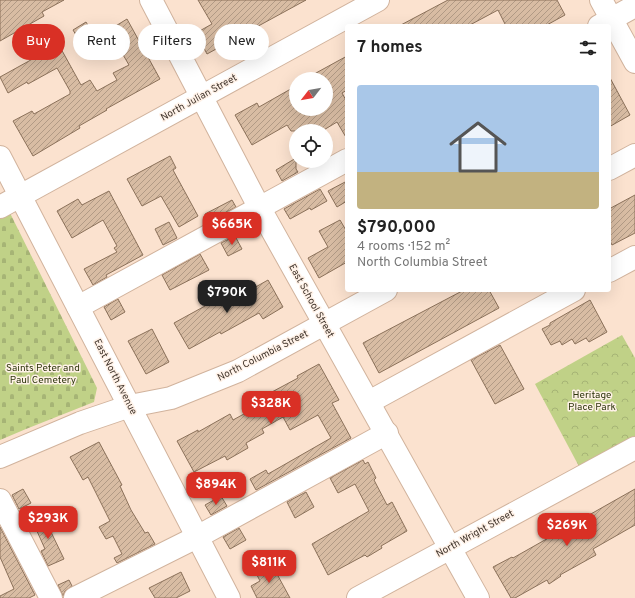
<!DOCTYPE html>
<meta charset="utf-8">
<style>
body{margin:0;font-family:Overpass,sans-serif;background:#f2f2f2;color:#222;height:100vh;display:flex;flex-direction:column;font-size:15px;white-space:nowrap}
*{box-sizing:border-box;margin:0}
p{font-size:13px;color:#767676}
.icon{flex:none;width:22px;height:22px;fill:none;stroke:currentColor;stroke-width:2;stroke-linecap:round;stroke-linejoin:round}
.map{position:relative;flex:1;overflow:hidden}
.panel{position:absolute;left:345px;top:24px;width:266px;height:268px;display:flex;flex-direction:column;background:#fff;border-radius:4px;box-shadow:0 4px 16px #0002}
.panel>*{flex:none}
.hud{position:absolute;left:12px;top:24px;width:273px;height:36px;display:flex;gap:8px}
.needle{width:26px;rotate:239deg}
.controls{position:absolute;left:289px;top:72px;display:grid;gap:8px}
.controls a{display:grid;place-items:center;width:44px;height:44px;border-radius:50%;background:#fff;box-shadow:0 4px 16px #0002;font-size:20px}
.price{position:absolute;translate:-50% -34px;padding:0 9px;border-radius:8px;background:#d93025;color:#fff;font-size:13px;line-height:26px;filter:drop-shadow(0 1px 2px #0008)}
.price::after{content:'';position:absolute;left:50%;top:24px;width:12px;height:9px;margin-left:-6px;background:inherit;clip-path:polygon(0 0,100% 0,50% 100%)}
.price.on{background:#222;color:#fff}
ul{padding:0;list-style:none}
li{display:grid;align-content:center;gap:8px;height:212px;padding:0 12px}
li span{display:grid;place-items:center;height:124px;border-radius:4px;color:#555}
li>.icon{margin-inline-start:auto}
span .icon{width:72px;height:72px;fill:#fffc;stroke-width:1}
li b{font-size:17px}
h2{display:flex;justify-content:space-between;align-items:center;height:48px;padding:0 12px;font-size:17px}
.chip{padding:0 14px;border-radius:18px;background:#fff;box-shadow:0 4px 16px #0002;font-size:14px;line-height:36px}
.chip.on{background:#d93025;color:#fff}
.map>svg:first-child{display:block}
.cemetery{fill:url(#cemetery-stones)}
.park{fill:url(#park-crowns)}
.building{fill:url(#building-hatch);stroke:#8b715a}
.lines{fill:none;stroke-linecap:round;stroke-linejoin:round}
.minor-casing{stroke:#d1b39d;stroke-width:24}
.minor{stroke:#fff;stroke-width:22}
.labels{text-anchor:middle;dominant-baseline:central;stroke-width:3;stroke-linejoin:round;paint-order:stroke}
.street-label{font-size:10px;fill:#40342b;stroke:#fff2e8}
.park-label{font-size:10px;fill:#2f370e;stroke:#fff2e8}
</style>
<div class="map">
<svg width="635" height="598" viewBox="0 0 635 598">
<defs>
<pattern id="cemetery-stones" width="16" height="16" patternUnits="userSpaceOnUse"><rect width="16" height="16" fill="#c0d187"/><path d="M2 7V4a2 2 0 0 1 4 0v3zM10 15v-3a2 2 0 0 1 4 0v3z" fill="#a6b475"/></pattern>
<pattern id="park-crowns" width="20" height="18" patternUnits="userSpaceOnUse"><rect width="20" height="18" fill="#c0d187"/><path d="M2 6a3 3 0 1 1 6 0M12 15a3 3 0 1 1 6 0" fill="none" stroke="#a6b475"/></pattern>
<pattern id="building-hatch" width="6" height="6" patternUnits="userSpaceOnUse"><rect width="6" height="6" fill="#d8bca3"/><path d="M-1 1l2-2M0 6l6-6M5 7l2-2" fill="none" stroke="#b19a85"/></pattern>
</defs>
<rect width="100%" height="100%" fill="#fbe2cf"/>
<!-- cemetery -->
<path class="cemetery" d="M0,197l9,14 88,177 -3,14 -68,27 -26,11z"/>
<!-- park -->
<path class="park" d="M622,335l13,23v85l-53,29 -47,-88z"/>
<!-- building -->
<g class="building">
<path d="M0,0h64l-22,12 2,4 -44,25z"/>
<path d="M198,0h108l-99,54 -11,-21 16,-9z"/>
<path d="M448,0h109l8,15 -20,11h-39l-8,-16 -30,16h-69z"/>
<path d="M127,19l33,60 -54,30 1,1 -28,16 1,2 -47,28 -20,-35 19,-10 2,3 36,-20v-3l-13,-23 -29,16 -1,-2 -19,11 -8,-16 38,-21 1,3 21,-12 21,38 9,-5 7,11 20,-11 -4,-7 16,-8 -7,-12 6,-3 -14,-23z"/>
<path d="M86,22l9,15 -13,8 -9,-15z"/>
<path d="M347,56v34l-5,3 5,9v37l-10,-17 -15,9h-31l-4,-6 -35,20 -17,-30 22,-12 2,4 37,-21v23h30v-30h-21z"/>
<path d="M609,76l21,39 -21,12z"/>
<path d="M170,156l6,12 -3,2 25,46 -19,11 -18,-31 -19,10 -15,-27z"/>
<path d="M296,158v11l2,3 -16,9 -6,-11z"/>
<path d="M347,181v20l-10,6 -9,-16z"/>
<path d="M320,189l7,12 -16,9 -1,-2 -20,11 -6,-10z"/>
<path d="M109,191l34,64 -37,20 1,2 -14,8 -9,-16 33,-17 -3,-4 3,-2 -14,-26 -31,18 -15,-27 21,-12 4,6z"/>
<path d="M635,195v38l-23,12 -3,-6v-30z"/>
<path d="M232,200l4,7 -27,14 -4,-7z"/>
<path d="M340,220l7,12v30l-28,16 -11,-20 20,-11 -9,-16z"/>
<path d="M169,222l8,16 -14,7 -8,-16z"/>
<path d="M235,236l7,13 -14,7 -7,-13z"/>
<path d="M200,254l9,16 -39,20 -8,-15z"/>
<path d="M268,280l15,27 -20,12 -4,-6 -38,21 -1,-2 -31,17 -15,-26 31,-17 -2,-3 20,-11 6,10z"/>
<path d="M464,290h25l10,18 -120,65 -16,-30z"/>
<path d="M118,299l7,13 -14,8 -7,-13z"/>
<path d="M590,300l17,32 -18,10 -3,-4 -11,6 -3,-5 -10,6 -2,-4 -9,4 -9,-16 8,-4v-2z"/>
<path d="M152,329l17,33 -23,12 -18,-33z"/>
<path d="M500,345l24,44 -29,15 -24,-44z"/>
<path d="M319,364l20,36 -7,3 19,35 -95,52 -6,-11 16,-9 2,4 63,-36 -13,-23 -28,15 -7,-13 -21,12 2,4 -18,10 2,5 -21,12 -2,-4 -31,16 -17,-31 21,-11v2l32,-18 3,6 40,-22 -3,-5 28,-15 -1,-2z"/>
<path d="M99,442l23,43 -2,1 11,24 14,23 3,-1 7,12 -38,19 -3,-5 8,-4 -9,-18 -7,3 -7,-12 11,-6 -22,-44 -5,3 -13,-23z"/>
<path d="M363,460l2,4 3,-2 8,16 -2,2 13,25 5,-3 15,29 -26,15 1,2 -15,9 -2,-2 -37,20 -16,-31 57,-33 -14,-27 -17,9 -8,-15z"/>
<path d="M23,489l8,14 -12,6 -7,-14z"/>
<path d="M635,489v36l-42,24 3,6 -36,20 1,1 -12,8 -2,-4 -32,18h-4l-18,-31 19,-10 1,1z"/>
<path d="M306,492l8,15 -19,11 -8,-16z"/>
<path d="M221,496l6,10 -16,9 -6,-10z"/>
<path d="M47,513l8,18 -4,1 13,27 -16,7 -7,-15 4,-2 -13,-29z"/>
<path d="M0,527l35,68 -6,3h-29v-2l14,-7 -14,-32z"/>
<path d="M239,528l7,12 -16,9 -7,-12z"/>
<path d="M271,563l19,35h-33l-6,-12 9,-5 -5,-10z"/>
<path d="M181,572l9,19 -14,7h-21l-6,-10z"/>
<path d="M69,580l3,6 -7,5 -2,5 -5,-11z"/>
</g>
<g class="lines">
<!-- minor casing -->
<g class="minor-casing">
<g id="minor">
<path d="M151,0l108,207 219,391"/>
<path d="M601,0l34,62"/>
<path d="M599,26l36,-20"/>
<path d="M0,157l229,441"/>
<path d="M609,169l26,-14"/>
<path d="M0,207l378,-207"/>
<path d="M609,271l26,-14"/>
<path d="M78,307l269,-147"/>
<path d="M369,402l205,-112"/>
<path d="M0,457l80,-34 50,-17 41,-8 67,-27 148,-81"/>
<path d="M0,500l51,98"/>
<path d="M75,598l122,-61 190,-104"/>
<path d="M358,598l277,-150"/>
</g>
</g>
<!-- minor -->
<use href="#minor" class="minor"/>
</g>
<g class="labels">
<!-- street labels -->
<g class="street-label">
<text transform="translate(199 98) rotate(-29)">North Julian Street</text>
<text transform="translate(311 301) rotate(61)">East School Street</text>
<text transform="translate(263 356) rotate(-27)">North Columbia Street</text>
<text transform="translate(115 377) rotate(63)">East North Avenue</text>
<text transform="translate(475 534) rotate(-29)">North Wright Street</text>
</g>
<!-- park labels -->
<g class="park-label">
<text x="43" y="368">Saints Peter and<tspan x="43" dy="12">Paul Cemetery</tspan></text>
<text x="592" y="395">Heritage<tspan x="592" dy="12">Place Park</tspan></text>
</g>
</g>
</svg>
<div class="controls">
<a><svg class="needle" viewBox="-14 -14 28 28"><path d="M0-13l5 13h-10z" fill="#e53935"/><path d="M0 13l5-13h-10z" fill="#767676"/></svg></a>
<a><svg class="icon" aria-label="locate" viewBox="0 0 24 24"><circle cx="12" cy="12" r="6"/><path d="M12 2v4M12 18v4M2 12h4M18 12h4"/></svg></a>
</div>
<b class="price" style="left:232px;top:246px">$665K</b>
<b class="price on" style="left:227px;top:314px">$790K</b>
<b class="price" style="left:271px;top:425px">$328K</b>
<b class="price" style="left:216px;top:506px">$894K</b>
<b class="price" style="left:48px;top:540px">$293K</b>
<b class="price" style="left:567px;top:547px">$269K</b>
<b class="price" style="left:269px;top:584px">$811K</b>
<div class="hud">
<a class="chip on">Buy</a>
<a class="chip">Rent</a>
<a class="chip">Filters</a>
<a class="chip">New</a>
</div>
<section class="panel">
<h2>7 homes<svg class="icon" aria-label="filters" viewBox="0 0 24 24"><path d="M4 7h16M4 17h16"/><circle cx="9" cy="7" r="2"/><circle cx="15" cy="17" r="2"/></svg></h2>
<ul>
<li><span style="background:linear-gradient(#a9c7e8 70%,#c2b280 0)"><svg class="icon" aria-label="home" viewBox="0 0 24 24"><path d="M3 11l9-7 9 7M6 9v11h12V9"/></svg></span><div><b>$790,000</b><p>4 rooms · 152 m²</p><p>North Columbia Street</p></div></li>
</ul>
</section>
</div>
